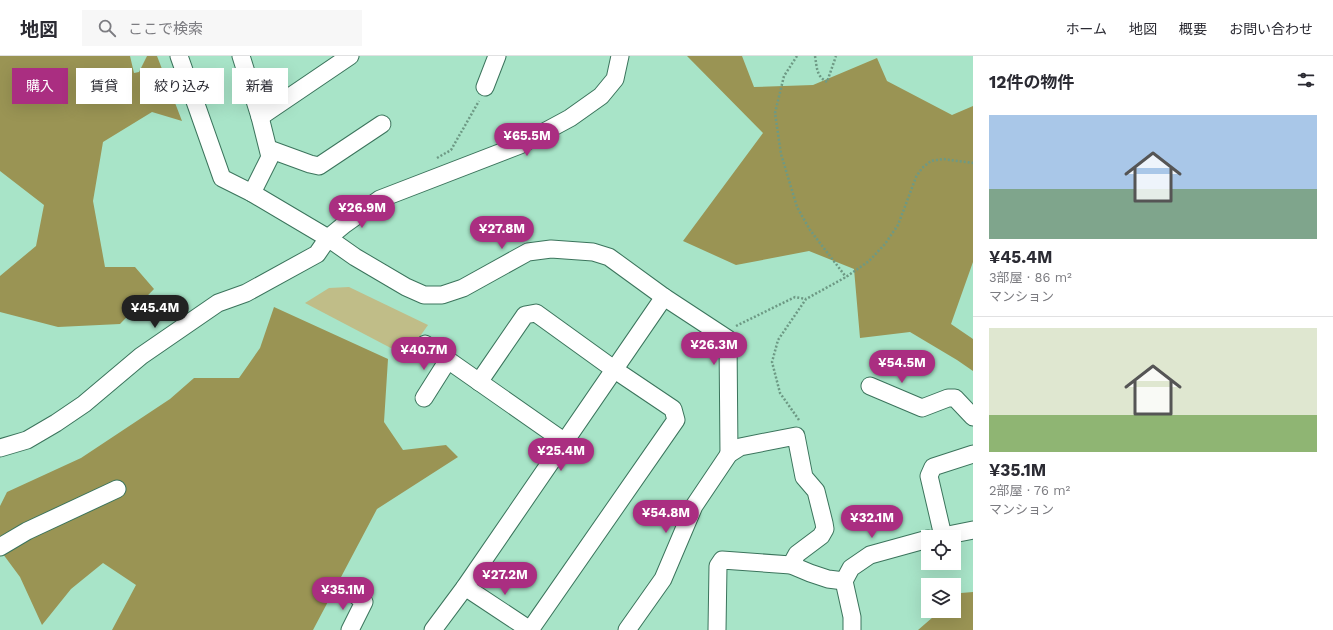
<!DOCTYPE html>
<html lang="ja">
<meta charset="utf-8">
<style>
body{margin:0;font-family:"Work Sans","Noto Sans JP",sans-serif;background:#f7f7f7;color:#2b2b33;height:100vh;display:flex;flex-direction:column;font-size:15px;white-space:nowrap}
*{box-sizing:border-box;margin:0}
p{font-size:13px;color:#7c7c81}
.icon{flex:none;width:22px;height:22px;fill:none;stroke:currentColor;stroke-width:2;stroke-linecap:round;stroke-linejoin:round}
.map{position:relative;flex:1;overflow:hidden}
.side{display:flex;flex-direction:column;background:#fff;width:360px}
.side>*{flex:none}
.guide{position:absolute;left:12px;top:12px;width:380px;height:36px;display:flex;gap:8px}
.buttons{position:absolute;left:921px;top:474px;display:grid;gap:8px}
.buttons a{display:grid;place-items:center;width:40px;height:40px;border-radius:0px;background:#fff;box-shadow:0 4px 16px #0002;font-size:20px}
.price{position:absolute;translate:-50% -34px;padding:0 9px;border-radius:14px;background:#aa2e81;color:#fff;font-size:13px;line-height:26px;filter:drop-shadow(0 1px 2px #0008)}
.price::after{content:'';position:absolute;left:50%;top:24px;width:12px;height:9px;margin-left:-6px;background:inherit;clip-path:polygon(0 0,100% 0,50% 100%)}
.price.selected{background:#222;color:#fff}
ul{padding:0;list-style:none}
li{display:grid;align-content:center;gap:8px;height:212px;padding:0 16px}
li+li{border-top:1px solid #e1e1e2}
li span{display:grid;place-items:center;height:124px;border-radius:0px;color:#555}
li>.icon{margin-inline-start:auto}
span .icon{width:72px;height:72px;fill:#fffc;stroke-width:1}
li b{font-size:17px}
h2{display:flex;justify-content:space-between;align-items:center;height:48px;padding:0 16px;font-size:17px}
.chip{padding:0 14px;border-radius:0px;background:#fff;box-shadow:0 4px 16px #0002;font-size:14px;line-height:36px}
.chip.selected{background:#aa2e81;color:#fff}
header{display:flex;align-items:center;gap:24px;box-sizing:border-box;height:56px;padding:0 20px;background:#fff;border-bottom:1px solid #e1e1e2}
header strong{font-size:19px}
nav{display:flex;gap:22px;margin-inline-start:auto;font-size:14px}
.search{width:280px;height:36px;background:#f7f7f7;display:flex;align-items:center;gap:10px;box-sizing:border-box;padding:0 14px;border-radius:0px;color:#7c7c81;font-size:15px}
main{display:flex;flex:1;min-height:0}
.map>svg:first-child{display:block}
.green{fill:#c0bd88}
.forest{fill:#9a9454}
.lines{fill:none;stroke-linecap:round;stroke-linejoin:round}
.street-casing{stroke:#3b745c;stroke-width:19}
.path{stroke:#6d9984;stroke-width:2.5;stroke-dasharray:2 2;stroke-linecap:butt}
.street{stroke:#fff;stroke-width:17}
</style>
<header>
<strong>地図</strong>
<div class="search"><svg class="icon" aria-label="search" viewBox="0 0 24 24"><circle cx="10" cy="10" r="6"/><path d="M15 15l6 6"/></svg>ここで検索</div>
<nav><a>ホーム</a><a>地図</a><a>概要</a><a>お問い合わせ</a></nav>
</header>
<main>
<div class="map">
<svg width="973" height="574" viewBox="0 0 973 574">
<rect width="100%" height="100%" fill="#a8e4c8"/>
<!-- green -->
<path class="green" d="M349,231l79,38 -22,31 -101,-53 24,-15z"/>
<!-- forest -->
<g class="forest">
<path d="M0,0h130l4,17 5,-1 8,-16h10l25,65 -30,-9 -49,30 -10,59 12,66h30l19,22 -34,35 -62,3 -58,-15v-36l36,-30 8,-41 -44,-34z"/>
<path d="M687,0h55l12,31 59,-2 64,-27 10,23 65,34 21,-9v156l-22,62 22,15v32l-16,-11 -47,-28 -50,6 -6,-69 -45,-18 -73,14 -53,-24 80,-108z"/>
<path d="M274,251l114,52 -4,63 19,28 43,-5 12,12 -81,52 -64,121h-201l24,-45 -33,-22 -32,26 -29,36 -22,-48 -20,-27v-44l7,-14 74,-34 89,-59 24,-21h45l21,-30z"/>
<path d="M973,536v38h-55l22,-19h14v-12l7,-6z"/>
</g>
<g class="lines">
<!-- street casing -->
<g class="street-casing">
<g id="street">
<path d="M179,0l43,122 30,15 76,45 27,19 51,30 18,8h18l21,-7 65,-36 23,-3 42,3 16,5 55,40 64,42 1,115"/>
<path d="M241,0l19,61 90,-61"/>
<path d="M485,31l12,-31"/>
<path d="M269,93l41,15 9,2 63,-42"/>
<path d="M252,137l18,-36 -10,-40"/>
<path d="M425,288l140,98"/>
<path d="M479,326l46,-67 11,-2 79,57 58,39 3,11 -146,210"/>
<path d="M870,330l52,22 26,-10h7l18,19"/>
<path d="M424,342l24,-38"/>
<path d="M0,392l27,-8 29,-17 28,-19 57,-48 77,-53 28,-10 71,-39 11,-16 17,-14 35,-25 140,-54 50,-27 31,-22 14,-17 5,-23"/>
<path d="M943,480l-14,-60 4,-9 40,-13"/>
<path d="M938,481l35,-7"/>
<path d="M0,491l27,-16 90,-42"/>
<path d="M465,531l65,43"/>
<path d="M348,533l16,13 -14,28"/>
<path d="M433,574l32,-43 199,-290"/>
<path d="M627,574l36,-51 31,-73 35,-52 11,-7 56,-11 8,41 12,14 8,32 1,6 -4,7 -24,18 -6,11"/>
<path d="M717,574l1,-64 4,-6 69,5 19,8 18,6 16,2"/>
<path d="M852,574v-13l-8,-36 7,-13 19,-13 58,-16"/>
</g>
</g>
<!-- path -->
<g class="path">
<path d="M797,0l-13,20 -9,37 6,41 16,53 13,23 36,47"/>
<path d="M815,0c2,11 1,20 12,26l9,-26"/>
<path d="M437,102l14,-8 28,-49"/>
<path d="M736,270l59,-29 11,2"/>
<path d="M799,364l-19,-27 -8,-31 6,-22 28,-41 40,-22 23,-16 16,-17 13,-19 18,-48 6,-9 9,-7 12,-2 30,4"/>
</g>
<!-- street -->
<use href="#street" class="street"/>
</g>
</svg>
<div class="buttons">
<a><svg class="icon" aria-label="locate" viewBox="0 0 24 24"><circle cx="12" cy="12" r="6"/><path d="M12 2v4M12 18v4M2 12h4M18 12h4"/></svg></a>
<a><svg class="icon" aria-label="layers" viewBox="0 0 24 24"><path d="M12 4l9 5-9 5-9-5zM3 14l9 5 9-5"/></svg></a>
</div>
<b class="price" style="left:527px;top:101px">¥65.5M</b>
<b class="price" style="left:362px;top:173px">¥26.9M</b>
<b class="price" style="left:502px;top:194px">¥27.8M</b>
<b class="price selected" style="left:155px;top:273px">¥45.4M</b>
<b class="price" style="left:714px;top:310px">¥26.3M</b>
<b class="price" style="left:424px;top:315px">¥40.7M</b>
<b class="price" style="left:902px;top:328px">¥54.5M</b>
<b class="price" style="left:561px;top:416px">¥25.4M</b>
<b class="price" style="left:666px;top:478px">¥54.8M</b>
<b class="price" style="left:872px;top:483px">¥32.1M</b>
<b class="price" style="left:505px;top:540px">¥27.2M</b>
<b class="price" style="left:343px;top:555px">¥35.1M</b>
<div class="guide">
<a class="chip selected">購入</a>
<a class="chip">賃貸</a>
<a class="chip">絞り込み</a>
<a class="chip">新着</a>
</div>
</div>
<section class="side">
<h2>12件の物件<svg class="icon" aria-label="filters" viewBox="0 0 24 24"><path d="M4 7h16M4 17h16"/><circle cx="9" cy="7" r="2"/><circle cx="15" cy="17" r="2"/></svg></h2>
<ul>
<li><span style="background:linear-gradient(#a9c7e8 60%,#7fa58c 0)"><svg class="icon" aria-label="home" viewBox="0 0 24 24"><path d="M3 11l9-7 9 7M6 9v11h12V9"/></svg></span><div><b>¥45.4M</b><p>3部屋 · 86 m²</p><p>マンション</p></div></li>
<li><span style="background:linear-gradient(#dfe7d0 70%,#8fb573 0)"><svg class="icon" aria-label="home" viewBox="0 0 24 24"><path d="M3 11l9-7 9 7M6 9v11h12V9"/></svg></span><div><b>¥35.1M</b><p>2部屋 · 76 m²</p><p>マンション</p></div></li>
</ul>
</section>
</main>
